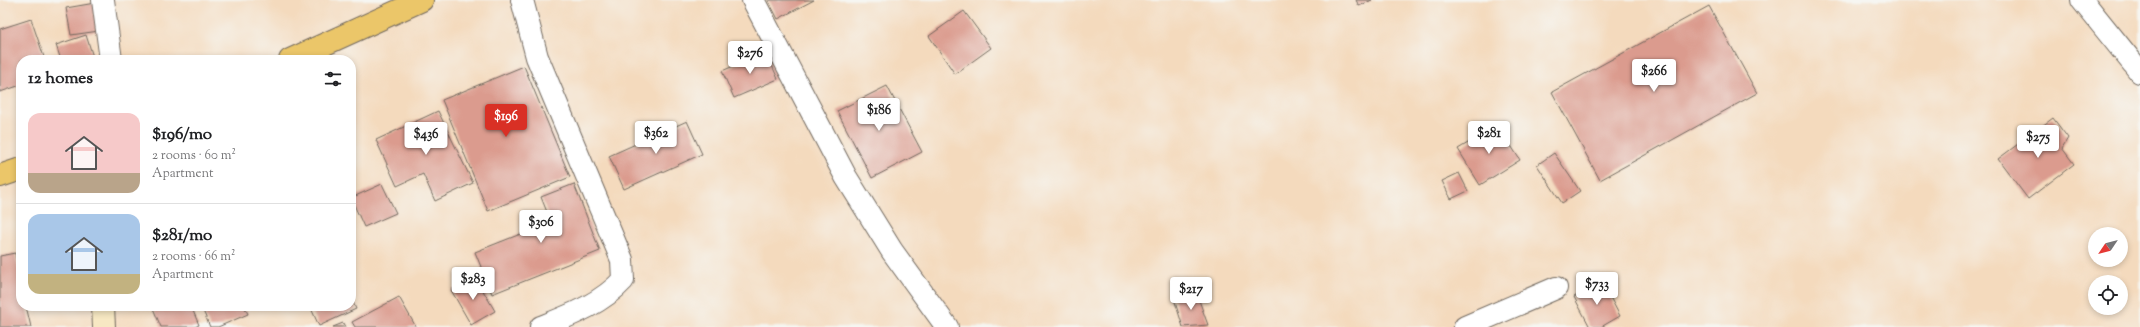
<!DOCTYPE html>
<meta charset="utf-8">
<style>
body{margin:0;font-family:"Sorts Mill Goudy",serif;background:#f2f2f2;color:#202124;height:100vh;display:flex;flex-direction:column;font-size:15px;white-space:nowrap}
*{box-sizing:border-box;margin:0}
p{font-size:13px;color:#757577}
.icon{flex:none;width:22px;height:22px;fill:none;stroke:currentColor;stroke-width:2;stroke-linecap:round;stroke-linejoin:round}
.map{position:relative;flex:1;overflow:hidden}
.side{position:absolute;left:16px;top:55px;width:340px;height:256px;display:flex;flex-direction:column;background:#fff;border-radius:16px;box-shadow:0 2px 6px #0003}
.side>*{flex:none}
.needle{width:26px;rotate:235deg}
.fabs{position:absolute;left:2088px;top:227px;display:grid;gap:8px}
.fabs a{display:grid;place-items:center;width:40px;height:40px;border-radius:50%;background:#fff;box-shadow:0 2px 6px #0003;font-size:20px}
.price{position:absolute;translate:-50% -34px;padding:0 9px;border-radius:4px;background:#fff;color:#222;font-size:13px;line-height:26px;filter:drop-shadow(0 1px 2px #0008)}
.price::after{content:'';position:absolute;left:50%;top:24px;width:12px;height:9px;margin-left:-6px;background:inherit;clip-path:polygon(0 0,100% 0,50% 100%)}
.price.current{background:#d93025;color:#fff}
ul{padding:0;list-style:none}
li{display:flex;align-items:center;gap:12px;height:100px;padding:0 12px}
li+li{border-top:1px solid #e0e0e0}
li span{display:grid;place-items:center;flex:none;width:112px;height:80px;border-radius:12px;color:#555}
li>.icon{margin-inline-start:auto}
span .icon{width:48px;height:48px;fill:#fffc;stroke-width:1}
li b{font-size:17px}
h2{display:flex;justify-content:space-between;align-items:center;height:48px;padding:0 12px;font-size:17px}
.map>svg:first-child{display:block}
.building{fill:#db9b8e}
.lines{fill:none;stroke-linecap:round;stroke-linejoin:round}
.street-casing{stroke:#71685e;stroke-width:24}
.secondary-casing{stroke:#71685e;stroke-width:24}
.primary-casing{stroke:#71685e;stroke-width:24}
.street{stroke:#fff;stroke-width:22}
.secondary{stroke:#f7e8c3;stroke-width:22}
.primary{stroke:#ebc669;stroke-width:22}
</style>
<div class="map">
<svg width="2140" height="327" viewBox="0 0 2140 327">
<rect width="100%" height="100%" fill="#f6f6f2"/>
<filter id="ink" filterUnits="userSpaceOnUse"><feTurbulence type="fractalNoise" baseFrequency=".025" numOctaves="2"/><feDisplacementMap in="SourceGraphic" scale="8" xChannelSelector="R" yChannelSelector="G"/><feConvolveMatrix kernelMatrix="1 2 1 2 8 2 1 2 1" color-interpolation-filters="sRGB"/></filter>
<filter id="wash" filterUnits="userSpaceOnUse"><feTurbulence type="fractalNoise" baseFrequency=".012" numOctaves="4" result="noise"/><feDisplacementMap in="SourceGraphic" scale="16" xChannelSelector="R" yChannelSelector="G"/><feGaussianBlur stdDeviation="0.9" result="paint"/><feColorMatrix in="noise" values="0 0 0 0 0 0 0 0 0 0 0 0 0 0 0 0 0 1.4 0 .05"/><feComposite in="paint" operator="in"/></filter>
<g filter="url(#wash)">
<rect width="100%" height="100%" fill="#f4dabd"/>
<g id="blocks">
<!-- building -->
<g class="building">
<path d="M768,0h46l-36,19z"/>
<path d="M1356,0h16l-13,6z"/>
<path d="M95,3l4,28 -28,4 -5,-27z"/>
<path d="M1709,6l48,87 -157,87 -48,-88z"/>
<path d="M964,11l27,37 -36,26 -26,-38z"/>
<path d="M31,19l14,41h-24v25l-21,7v-63z"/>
<path d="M86,35l8,25h-33l-5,-15z"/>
<path d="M766,52l12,27 -44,19 -12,-27z"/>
<path d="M524,66l46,111 -82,34 -46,-111z"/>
<path d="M887,86l35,66 -50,26 -35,-67z"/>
<path d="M438,111l35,72 -38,18 -12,-27 -26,12 -21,-46z"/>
<path d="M2053,118l15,20 -6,10 12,16 -46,35 -30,-40z"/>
<path d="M687,121l15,33 -78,35 -15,-33z"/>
<path d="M1498,125l22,35 -40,25 -22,-36z"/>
<path d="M1554,153l26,38 -18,12 -25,-38z"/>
<path d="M1459,173l9,18 -17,8 -9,-18z"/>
<path d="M382,184l14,29 -32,14 -13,-29z"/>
<path d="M574,184l26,67 -108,43 -17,-42 76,-30 -10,-25z"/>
<path d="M15,253l6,27v26h5l5,21h-31v-71z"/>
<path d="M475,277l20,34 -24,14 -20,-35z"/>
<path d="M1602,282l18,34 -19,11h-11l-16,-30z"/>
<path d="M1196,292l12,33 -25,2 -9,-28z"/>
<path d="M399,297l17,30h-61l-3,-5z"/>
<path d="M351,298l5,11 -37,17 -9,-20h41z"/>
<path d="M152,306h39l8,19 -4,2h-34z"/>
<path d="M201,306h43l4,8 -30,13h-8z"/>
<path d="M343,323l2,4h-12z"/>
</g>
</g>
</g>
<g filter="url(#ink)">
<use href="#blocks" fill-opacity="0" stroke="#71685e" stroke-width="1"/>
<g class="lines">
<!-- street casing -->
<g class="street-casing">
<g id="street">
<path d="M103,0l8,60"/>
<path d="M522,0l15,57 85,203 1,20c-22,24 -52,35 -82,47"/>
<path d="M753,0l93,177 46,74 55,76"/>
<path d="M2082,0l58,72"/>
<path d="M1465,327l91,-39"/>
</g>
</g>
<!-- secondary casing -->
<g class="secondary-casing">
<path id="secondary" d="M103,306l1,21"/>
</g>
<!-- primary casing -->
<g class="primary-casing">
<g id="primary">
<path d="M290,60l132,-60"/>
<path d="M0,176l21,-7"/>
</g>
</g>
<!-- street -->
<use href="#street" class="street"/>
<!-- secondary -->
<use href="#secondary" class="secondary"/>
<!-- primary -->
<use href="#primary" class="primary"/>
</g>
</g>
</svg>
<div class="fabs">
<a><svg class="needle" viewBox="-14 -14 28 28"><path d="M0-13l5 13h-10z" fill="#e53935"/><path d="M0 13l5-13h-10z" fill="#757577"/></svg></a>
<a><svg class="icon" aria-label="locate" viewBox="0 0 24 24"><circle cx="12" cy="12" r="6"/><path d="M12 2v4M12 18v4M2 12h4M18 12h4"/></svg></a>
</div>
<b class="price" style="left:750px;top:75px">$276</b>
<b class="price" style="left:1654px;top:93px">$266</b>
<b class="price" style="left:879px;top:132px">$186</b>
<b class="price current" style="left:506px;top:138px">$196</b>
<b class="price" style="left:656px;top:155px">$362</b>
<b class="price" style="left:1489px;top:155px">$281</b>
<b class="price" style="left:426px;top:156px">$436</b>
<b class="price" style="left:2038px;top:159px">$275</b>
<b class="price" style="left:541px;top:244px">$306</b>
<b class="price" style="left:473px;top:301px">$283</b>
<b class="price" style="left:1597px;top:306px">$733</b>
<b class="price" style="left:1191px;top:311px">$217</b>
<section class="side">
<h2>12 homes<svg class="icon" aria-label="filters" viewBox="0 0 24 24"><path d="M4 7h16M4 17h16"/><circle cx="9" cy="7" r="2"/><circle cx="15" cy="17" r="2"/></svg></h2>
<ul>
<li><span style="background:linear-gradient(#f6c9c9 75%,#b9a48a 0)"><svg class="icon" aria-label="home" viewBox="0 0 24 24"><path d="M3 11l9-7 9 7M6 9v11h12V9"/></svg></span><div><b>$196/mo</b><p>2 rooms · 60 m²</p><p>Apartment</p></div></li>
<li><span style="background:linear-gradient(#a9c7e8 75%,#c2b280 0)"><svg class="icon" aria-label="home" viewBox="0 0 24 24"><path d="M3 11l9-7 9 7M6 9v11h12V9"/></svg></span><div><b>$281/mo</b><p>2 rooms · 66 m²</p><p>Apartment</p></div></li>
</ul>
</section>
</div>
